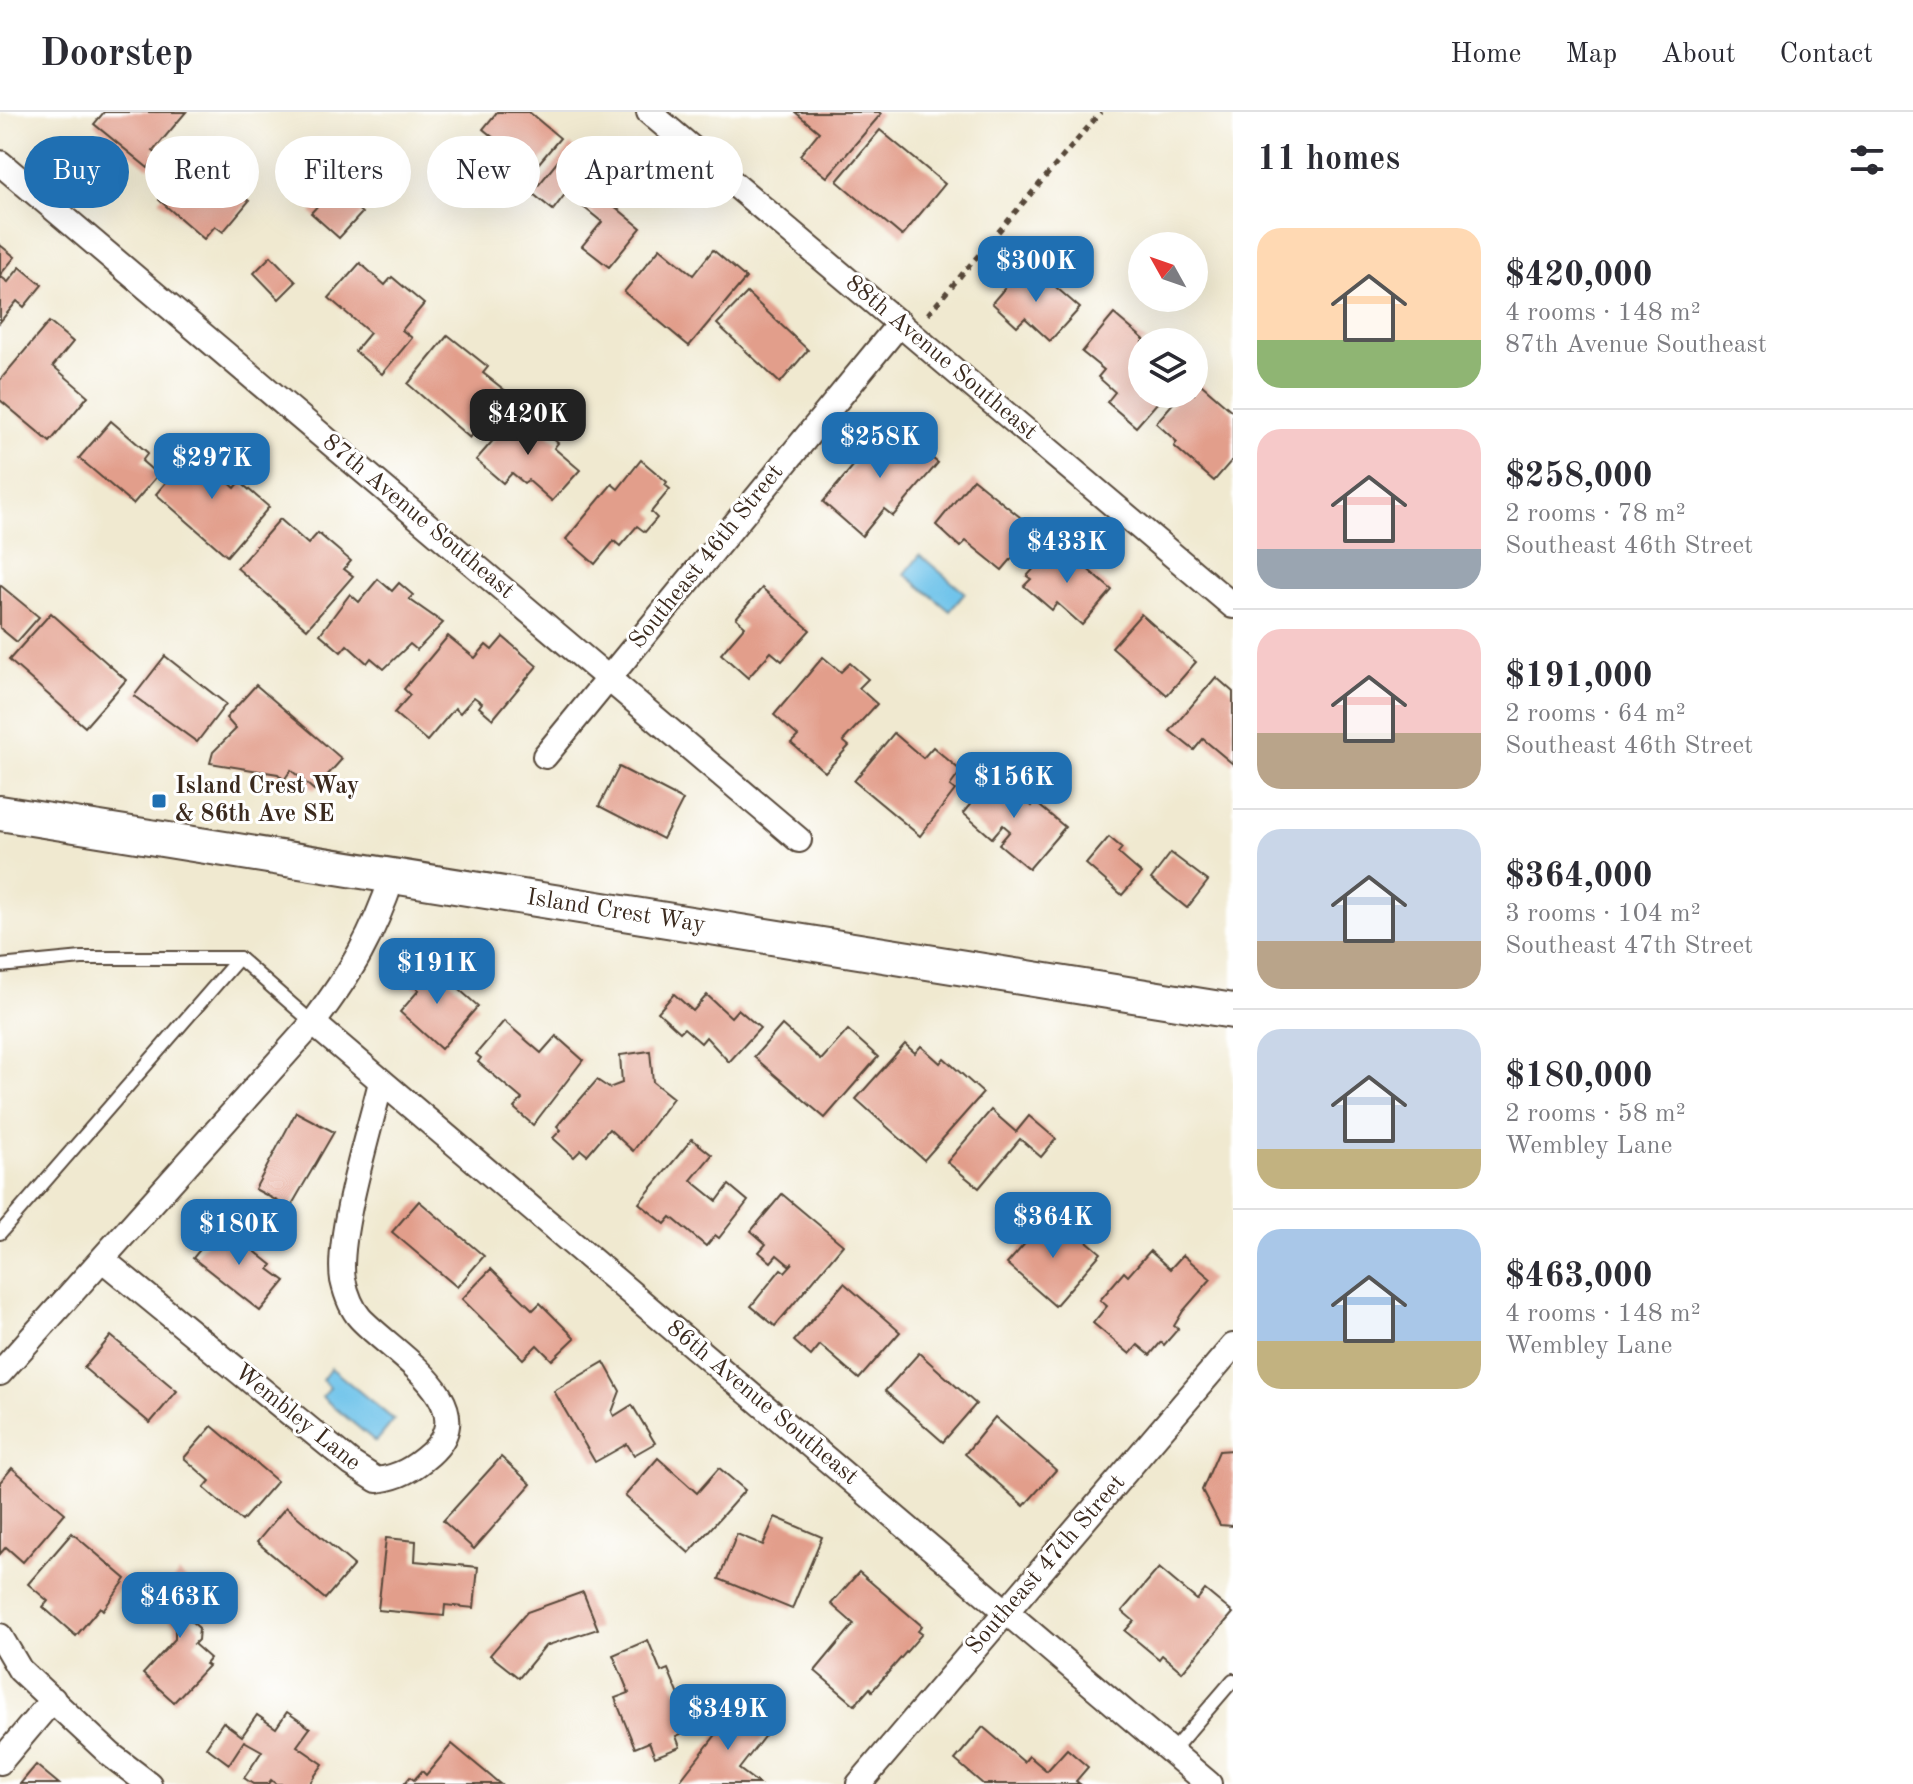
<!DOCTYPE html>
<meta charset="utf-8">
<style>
body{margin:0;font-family:"Old Standard TT",serif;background:#f2f2f3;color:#2b2b33;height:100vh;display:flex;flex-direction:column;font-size:30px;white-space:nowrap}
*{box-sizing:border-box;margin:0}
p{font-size:26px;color:#7c7c81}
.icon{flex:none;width:44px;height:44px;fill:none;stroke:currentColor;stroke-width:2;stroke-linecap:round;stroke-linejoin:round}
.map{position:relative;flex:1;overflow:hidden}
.side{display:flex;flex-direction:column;background:#fff;width:680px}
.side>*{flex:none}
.hud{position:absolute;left:24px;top:24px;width:760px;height:72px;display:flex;gap:16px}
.needle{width:52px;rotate:310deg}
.tools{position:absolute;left:1128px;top:120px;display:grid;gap:16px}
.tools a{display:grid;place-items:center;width:80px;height:80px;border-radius:50%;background:#fff;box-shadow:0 8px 32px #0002;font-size:40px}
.price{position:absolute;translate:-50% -68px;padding:0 18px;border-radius:16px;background:#1f6fb2;color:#fff;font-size:26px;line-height:52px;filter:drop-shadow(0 2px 4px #0008)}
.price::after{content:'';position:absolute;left:50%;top:48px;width:24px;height:18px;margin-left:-12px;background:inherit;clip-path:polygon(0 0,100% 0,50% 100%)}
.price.current{background:#222;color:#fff}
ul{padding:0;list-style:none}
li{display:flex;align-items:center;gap:24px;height:200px;padding:0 24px}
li+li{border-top:2px solid #e1e1e2}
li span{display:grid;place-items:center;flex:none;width:224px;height:160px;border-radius:24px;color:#555}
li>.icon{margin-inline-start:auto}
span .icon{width:96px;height:96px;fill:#fffc;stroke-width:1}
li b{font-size:34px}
h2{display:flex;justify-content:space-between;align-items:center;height:96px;padding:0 24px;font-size:34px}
.chip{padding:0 28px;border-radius:36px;background:#fff;box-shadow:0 8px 32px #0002;font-size:28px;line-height:72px}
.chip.current{background:#1f6fb2;color:#fff}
header{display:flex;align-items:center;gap:48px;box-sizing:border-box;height:112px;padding:0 40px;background:#fff;border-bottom:2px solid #e1e1e2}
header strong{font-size:38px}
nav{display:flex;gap:44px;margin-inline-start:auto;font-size:28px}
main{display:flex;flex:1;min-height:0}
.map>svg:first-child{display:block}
.water{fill:#6ec3ea;stroke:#547684;stroke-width:2}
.building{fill:#e29e8b}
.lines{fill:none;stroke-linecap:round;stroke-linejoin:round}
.service-casing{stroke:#564739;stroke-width:16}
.minor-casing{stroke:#564739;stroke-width:28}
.secondary-casing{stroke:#564739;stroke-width:38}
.path{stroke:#564739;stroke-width:5;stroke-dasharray:6 6;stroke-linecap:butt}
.service{stroke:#fff;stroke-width:12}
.minor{stroke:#fff;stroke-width:24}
.secondary{stroke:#fff;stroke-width:34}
.poi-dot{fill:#1f6fb2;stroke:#fff;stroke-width:3}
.labels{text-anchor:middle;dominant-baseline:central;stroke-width:6;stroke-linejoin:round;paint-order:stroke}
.street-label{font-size:24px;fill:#3b2a1e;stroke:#fff}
.poi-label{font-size:24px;font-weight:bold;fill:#3b2a1e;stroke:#fff;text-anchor:start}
</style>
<header>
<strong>Doorstep</strong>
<nav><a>Home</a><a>Map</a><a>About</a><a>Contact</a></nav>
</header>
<main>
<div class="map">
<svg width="1233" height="1672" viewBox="0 0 1233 1672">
<rect width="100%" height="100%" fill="#fff"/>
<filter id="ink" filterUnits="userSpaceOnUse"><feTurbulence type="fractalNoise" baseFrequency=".0125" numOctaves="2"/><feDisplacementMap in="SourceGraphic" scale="16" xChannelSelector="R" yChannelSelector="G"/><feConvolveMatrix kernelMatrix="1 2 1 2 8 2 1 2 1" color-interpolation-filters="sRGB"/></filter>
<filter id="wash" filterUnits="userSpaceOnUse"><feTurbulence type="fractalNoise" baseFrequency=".006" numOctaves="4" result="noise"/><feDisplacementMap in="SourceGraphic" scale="32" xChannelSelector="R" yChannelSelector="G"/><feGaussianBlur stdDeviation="1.8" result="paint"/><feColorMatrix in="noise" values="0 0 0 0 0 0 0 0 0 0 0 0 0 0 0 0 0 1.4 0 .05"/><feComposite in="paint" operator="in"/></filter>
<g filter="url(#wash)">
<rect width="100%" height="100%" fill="#f0e9d0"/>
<!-- water -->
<g class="water">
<path d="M920,443l45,38 -15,18 -45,-37z"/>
<path d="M331,1256l63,52 -18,22 -54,-45 8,-10 -8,-7z"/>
</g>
<g id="blocks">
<!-- building -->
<g class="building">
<path d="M104,0h82l-33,39 5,4 -10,13 -54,-44z"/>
<path d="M497,0h32l31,26 -27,32 -50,-41z"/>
<path d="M795,0h84l2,2 -54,63 -27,-22 19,-23z"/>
<path d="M880,18l65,54 -43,52 -65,-55z"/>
<path d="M207,31l44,39 -11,12 9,7 -26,31 -8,-6 -11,13 -45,-39z"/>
<path d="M571,33l23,19 -6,7 22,17 9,-12 10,9 -16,20 28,23 -32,39 -27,-21 20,-24 -36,-29 -13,17 -21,-17z"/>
<path d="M328,34l31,27 -18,21 21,19 -23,25 -28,-25 20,-22 -11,-10 -13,14 -13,-11z"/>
<path d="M0,133l15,12 -15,18z"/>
<path d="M660,136l33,27 20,-25 33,28 -57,68 -65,-54z"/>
<path d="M271,144l25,26 -17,17 -25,-26z"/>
<path d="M360,151l25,22 7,-8 32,27 -22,26 10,8 -30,36 -27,-23 15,-18 -41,-35z"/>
<path d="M20,155l22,18 -18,22 -7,-6 -17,21v-46l8,6z"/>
<path d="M1035,157l45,39 -30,33 -25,-23 -8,8 -25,-23 24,-28 8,7z"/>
<path d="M747,181l61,57 -28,33 -63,-59z"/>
<path d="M1114,202l33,28h-5v52h23l-29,33 -29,-25 8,-10 -17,-15 6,-7 -22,-18z"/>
<path d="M49,210l24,20 -20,24 35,30 -38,46 -50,-42v-20z"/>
<path d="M448,223l40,32 -5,6 24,19 -37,46 -62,-54z"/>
<path d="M1194,266l39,34v47l-19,22 -40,-35 3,-4 -21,-19 25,-29h13z"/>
<path d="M517,301l6,5 3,-3 32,28 -4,5 26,22 -28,31 -24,-21 -4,3 -12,-10 -9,10 -27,-23z"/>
<path d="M111,309l37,32 -6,8 16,14 -25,29 -54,-46z"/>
<path d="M889,311l49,40 -45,53 -9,-7 -22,27 -39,-34z"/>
<path d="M197,334l26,22 -5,5 17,15 5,-6 29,25 -42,49 -71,-62z"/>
<path d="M641,348l26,22 -2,3 5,4 -19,23 6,6 -12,14 -8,-6 -17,20 -6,-5 -19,23 -29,-25 46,-55 6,5z"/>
<path d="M973,367l63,51 -34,40 -36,-29 -6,6 -24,-22z"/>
<path d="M280,407l28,25 10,-11 33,28 -7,8 9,7 -46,53 -70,-61z"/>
<path d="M1057,431l55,47 -30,35 -25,-22 -5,7 -28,-24 7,-7 -4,-3z"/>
<path d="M378,467l14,12 7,-8 14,12 -4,4 34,24 -26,27 -7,-6 -26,25 -13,-11 -4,5 -20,-18 -6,7 -21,-18 30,-40 9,8z"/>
<path d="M0,473l39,32 -22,25 -17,-14z"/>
<path d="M762,476l48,42 -28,31 -11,-9 -23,26 -27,-24 24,-28 -9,-8z"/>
<path d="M51,501l75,67 -41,47 -76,-67z"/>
<path d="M1141,502l55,48 -29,33 -55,-48z"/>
<path d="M448,524l27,22 11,-13 6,5 11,-13 34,29 -44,53 -14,-12 3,-4 -8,-6 -14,16 -5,-5 -28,33 -33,-28 16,-18 -6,-6z"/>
<path d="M165,544l61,48 -29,38 -63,-46z"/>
<path d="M823,545l18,15 9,-9 18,16 -9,9 18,16 -34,37 6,5 -24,26 -34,-29 7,-7 -24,-21z"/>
<path d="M1216,565l17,15v72l-30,-25 -9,11 -24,-19z"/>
<path d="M256,573l86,74 -28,31 -23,-20 -7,10 -6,-6 -68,-11 3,-11 23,-23 -10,-11z"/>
<path d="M894,621l29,25 10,-11 28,24 -11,15 5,4 -35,46 -66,-55z"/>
<path d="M619,655l64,33 -20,39 -64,-33z"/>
<path d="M999,658l21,18 -4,5 16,13 3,-4 30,25 -36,42 -30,-25 11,-13 -7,-6 -11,13 -29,-25z"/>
<path d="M1109,725l13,11 -4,5 23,20 -19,22 -36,-31z"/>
<path d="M1171,741l37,28 -21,27 -36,-29z"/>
<path d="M427,849l51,45 -37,43 -41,-37 19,-22 -10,-8z"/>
<path d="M674,882l19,17 14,-16 24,22 7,-8 22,19 -31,34 -23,-25 -5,6 -17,-15 -4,4 -22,-20z"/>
<path d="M504,909l37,32 15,-17 27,24 -50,65 -19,-17 8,-9 -44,-37 3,-4 -5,-4z"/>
<path d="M782,913l39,35 27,-30 30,27 -53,61 -71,-61z"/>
<path d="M905,932l10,9 6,-7 19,17 4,-5 39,35 -59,67 -68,-61z"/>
<path d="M650,939l3,31 20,16 -40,53 -24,-22 -22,26 -6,-5 -7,7 -21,-19 8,-8 -4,-4 40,-46 12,8 13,-5 -2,-28z"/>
<path d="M991,998l25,22 13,-16 27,23 -15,18 -21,-18 -41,49 -32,-26z"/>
<path d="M296,1000l38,20 -44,76 -35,-19z"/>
<path d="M692,1027l20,16 -21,25 26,21 12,-16 19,16 -29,37 -4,-3 -9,11 -35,-29 -6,7 -26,-21z"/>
<path d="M782,1082l61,51 -68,81 -24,-20 30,-37 4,3 8,-9 -4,2 -12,-10 -6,7 -12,-10 7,-8 -15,-13z"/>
<path d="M419,1089l65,55 -27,31 -65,-55z"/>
<path d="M1048,1105l24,20 4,-5 25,21 -46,53 -48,-42z"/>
<path d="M221,1112l51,41 -3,4 16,12 -25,30 -67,-53z"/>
<path d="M1150,1139l20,18 13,-14 28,24 -28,32 -9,15 4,3 -14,16 -3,-3 -11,13 -12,-10 -8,9 -37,-31 14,-17 -7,-6 24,-28 4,4z"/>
<path d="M491,1157l42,41 7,-7 35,35 -23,22 -15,-15 -14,14 -61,-60z"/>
<path d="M844,1171l56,49 -41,47 -39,-34 -9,11 -17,-15z"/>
<path d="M111,1224l66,55 -27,32 -66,-55z"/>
<path d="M919,1241l57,51 -33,38 -58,-51z"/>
<path d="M604,1250l16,29 -8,21 2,4 18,-11 23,38 -21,12 -7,-11 -32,18 -41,-71z"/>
<path d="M995,1305l61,53 -32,36 -59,-52z"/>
<path d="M212,1314l65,55 -35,40 -38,-33 6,-7 -26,-23z"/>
<path d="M1233,1338v76l-13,-1 -18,-35 17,-39z"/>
<path d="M501,1345l30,27 -57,65 -31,-28z"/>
<path d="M658,1346l39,35 22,-25 26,22 -56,63 -64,-57z"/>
<path d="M12,1356l53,45 -42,49 -17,-15 -6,7v-72z"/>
<path d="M286,1395l68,58 -29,34 -68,-57z"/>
<path d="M775,1405l47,20 -30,72 -73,-30 18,-45 26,11z"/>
<path d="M72,1421l54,46 -23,31 -3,-3 -24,29 -33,-29 5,-6 -20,-17z"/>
<path d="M386,1426l30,3 -1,20 63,6 -4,41 -29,-3 -1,11 -66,-6z"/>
<path d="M1159,1456l38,32 8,-10 28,23 -51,59 -20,-17 -3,4 -34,-28 9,-10 -12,-10z"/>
<path d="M859,1460l63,54 -4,5 4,3 -50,57 -2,-3 -15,17 -40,-34 39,-47 -23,-20z"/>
<path d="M179,1461l31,28 -19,20 8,7 -1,12 -4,4 16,14 -5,6 3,2 -34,36 -31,-28 32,-35v-14l-23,-21z"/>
<path d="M583,1480l15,37 -53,17 -26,32 -29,-23 37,-43z"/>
<path d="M648,1528l13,32 7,-3 25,60 -17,7 4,11 -25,10 -6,-15 -14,6 -20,-50 14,-5 -16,-38z"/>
<path d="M739,1593l31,24 -31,40 20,15h-75l-4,-3z"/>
<path d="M287,1600l23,16 -13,18 26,18 -14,20h-33l-5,-4 -3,4h-15l-9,-6 18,-27 -18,-10 -15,23 -23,-17 17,-25 19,14 15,-21 19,13z"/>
<path d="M983,1615l41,35 5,-6 18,15 20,-22 21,18 -12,14 4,3h-97l-28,-24z"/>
<path d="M452,1632l48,40h-96l6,-7 4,3 8,-9 4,4z"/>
<path d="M36,1653l23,19h-39z"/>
</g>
</g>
</g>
<g filter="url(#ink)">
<use href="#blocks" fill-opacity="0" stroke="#564739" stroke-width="2"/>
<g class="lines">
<!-- service casing -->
<g class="service-casing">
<g id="service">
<path d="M0,854l82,-8h157l74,65"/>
<path d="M0,1121l239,-275"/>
<path d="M1172,1639l61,-71"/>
</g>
</g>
<!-- minor casing -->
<g class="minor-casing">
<g id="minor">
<path d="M649,0l584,494"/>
<path d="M0,51l799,677"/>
<path d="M545,644l355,-433"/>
<path d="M313,911l896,761"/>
<path d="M103,1148l249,204 25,16c22,-3 36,-11 53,-26 56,-50 -39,-102 -70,-136 -9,-10 -14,-25 -17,-38 -7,-43 27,-152 38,-198"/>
<path d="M0,1261l313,-350c39,-52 59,-86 80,-147"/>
<path d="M0,1524l20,34 91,85 38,29"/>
<path d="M0,1650l53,-63"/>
<path d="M859,1672l374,-438"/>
</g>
</g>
<!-- secondary casing -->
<g class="secondary-casing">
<path id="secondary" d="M0,701l1233,198"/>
</g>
<!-- path -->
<path class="path" d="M928,202l173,-202"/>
<!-- service -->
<use href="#service" class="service"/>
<!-- minor -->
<use href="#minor" class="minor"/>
<!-- secondary -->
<use href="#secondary" class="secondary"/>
</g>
</g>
<!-- markers -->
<rect class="poi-dot" x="151" y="681" width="16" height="16" rx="4"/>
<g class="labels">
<!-- street labels -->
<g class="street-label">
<text transform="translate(941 246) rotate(40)">88th Avenue Southeast</text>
<text transform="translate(418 405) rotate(40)">87th Avenue Southeast</text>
<text transform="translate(707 445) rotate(-51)">Southeast 46th Street</text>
<text transform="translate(616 800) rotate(9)">Island Crest Way</text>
<text transform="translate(762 1291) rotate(40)">86th Avenue Southeast</text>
<text transform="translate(297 1306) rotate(39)">Wembley Lane</text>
<text transform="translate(1046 1453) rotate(-49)">Southeast 47th Street</text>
</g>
<!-- poi labels -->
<g class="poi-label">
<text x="175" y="675">Island Crest Way<tspan x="175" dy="28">&amp; 86th Ave SE</tspan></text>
</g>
</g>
</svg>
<div class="tools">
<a><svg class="needle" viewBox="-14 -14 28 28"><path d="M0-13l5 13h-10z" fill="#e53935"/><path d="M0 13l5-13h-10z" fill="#7c7c81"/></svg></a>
<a><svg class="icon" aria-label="layers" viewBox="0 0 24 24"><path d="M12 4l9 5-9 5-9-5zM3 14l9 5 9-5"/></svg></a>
</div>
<b class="price" style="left:1036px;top:192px">$300K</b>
<b class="price current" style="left:528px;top:345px">$420K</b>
<b class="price" style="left:880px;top:368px">$258K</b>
<b class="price" style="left:212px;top:389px">$297K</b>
<b class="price" style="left:1067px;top:473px">$433K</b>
<b class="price" style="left:1014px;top:708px">$156K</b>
<b class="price" style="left:437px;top:894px">$191K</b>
<b class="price" style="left:1053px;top:1148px">$364K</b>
<b class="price" style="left:239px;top:1155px">$180K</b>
<b class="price" style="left:180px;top:1528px">$463K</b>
<b class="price" style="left:728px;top:1640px">$349K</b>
<div class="hud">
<a class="chip current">Buy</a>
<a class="chip">Rent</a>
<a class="chip">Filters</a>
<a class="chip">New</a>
<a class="chip">Apartment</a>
</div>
</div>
<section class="side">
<h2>11 homes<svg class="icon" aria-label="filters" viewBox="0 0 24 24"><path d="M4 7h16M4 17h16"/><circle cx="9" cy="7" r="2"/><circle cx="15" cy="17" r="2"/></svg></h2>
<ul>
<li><span style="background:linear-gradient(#ffd9b3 70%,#8fb573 0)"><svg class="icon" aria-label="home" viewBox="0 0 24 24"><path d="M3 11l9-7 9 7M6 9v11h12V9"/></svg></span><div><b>$420,000</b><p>4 rooms · 148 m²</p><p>87th Avenue Southeast</p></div></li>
<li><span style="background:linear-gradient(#f6c9c9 75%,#9aa5b1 0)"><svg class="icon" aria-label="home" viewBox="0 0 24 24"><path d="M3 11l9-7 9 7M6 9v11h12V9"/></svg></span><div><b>$258,000</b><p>2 rooms · 78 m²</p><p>Southeast 46th Street</p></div></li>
<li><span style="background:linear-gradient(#f6c9c9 65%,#b9a48a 0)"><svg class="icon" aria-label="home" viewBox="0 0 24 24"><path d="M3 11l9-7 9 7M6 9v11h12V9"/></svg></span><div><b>$191,000</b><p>2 rooms · 64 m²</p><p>Southeast 46th Street</p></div></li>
<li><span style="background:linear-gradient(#c9d6e8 70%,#b9a48a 0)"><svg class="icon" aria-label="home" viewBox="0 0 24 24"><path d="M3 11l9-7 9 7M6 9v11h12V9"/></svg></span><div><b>$364,000</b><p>3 rooms · 104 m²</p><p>Southeast 47th Street</p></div></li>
<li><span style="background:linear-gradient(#c9d6e8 75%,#c2b280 0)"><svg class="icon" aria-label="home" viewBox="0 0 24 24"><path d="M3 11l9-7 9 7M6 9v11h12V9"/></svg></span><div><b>$180,000</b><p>2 rooms · 58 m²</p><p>Wembley Lane</p></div></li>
<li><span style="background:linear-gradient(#a9c7e8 70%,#c2b280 0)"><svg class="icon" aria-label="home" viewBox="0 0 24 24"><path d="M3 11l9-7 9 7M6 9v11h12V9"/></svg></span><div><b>$463,000</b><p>4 rooms · 148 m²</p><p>Wembley Lane</p></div></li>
</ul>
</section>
</main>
